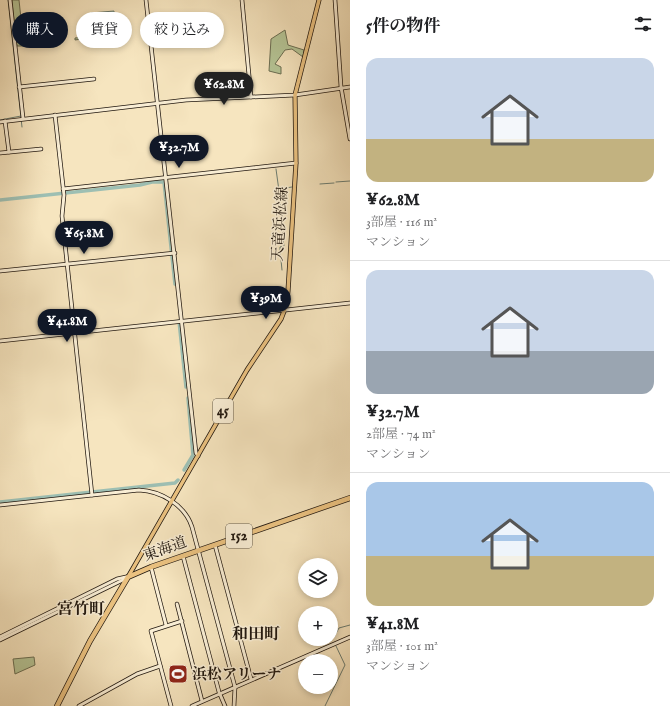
<!DOCTYPE html>
<html lang="ja">
<meta charset="utf-8">
<style>
body{margin:0;font-family:"IM FELL English","Noto Serif JP",serif;background:#f6f6f6;color:#202124;height:100vh;display:flex;flex-direction:column;font-size:15px;white-space:nowrap}
*{box-sizing:border-box;margin:0}
p{font-size:13px;color:#757577}
.icon{flex:none;width:22px;height:22px;fill:none;stroke:currentColor;stroke-width:2;stroke-linecap:round;stroke-linejoin:round}
.map{position:relative;flex:1;overflow:hidden}
.panel{display:flex;flex-direction:column;background:#fff;width:320px}
.panel>*{flex:none}
.banner{position:absolute;left:12px;top:12px;width:278px;height:36px;display:flex;gap:8px}
.buttons{position:absolute;left:298px;top:558px;display:grid;gap:8px}
.buttons a{display:grid;place-items:center;width:40px;height:40px;border-radius:50%;background:#fff;box-shadow:0 2px 6px #0003;font-size:20px}
.price{position:absolute;translate:-50% -34px;padding:0 9px;border-radius:14px;background:#111827;color:#fff;font-size:13px;line-height:26px;filter:drop-shadow(0 1px 2px #0008)}
.price::after{content:'';position:absolute;left:50%;top:24px;width:12px;height:9px;margin-left:-6px;background:inherit;clip-path:polygon(0 0,100% 0,50% 100%)}
.price.active{background:#222;color:#fff}
ul{padding:0;list-style:none}
li{display:grid;align-content:center;gap:8px;height:212px;padding:0 16px}
li+li{border-top:1px solid #e0e0e0}
li span{display:grid;place-items:center;height:124px;border-radius:12px;color:#555}
li>.icon{margin-inline-start:auto}
span .icon{width:72px;height:72px;fill:#fffc;stroke-width:1}
li b{font-size:17px}
h2{display:flex;justify-content:space-between;align-items:center;height:48px;padding:0 16px;font-size:17px}
.tag{padding:0 14px;border-radius:18px;background:#fff;box-shadow:0 2px 6px #0003;font-size:14px;line-height:36px}
.tag.active{background:#111827;color:#fff}
main{display:flex;flex:1;min-height:0}
.map>svg:first-child{display:block}
.green{fill:#b6c697;stroke:#6b6e53}
.water{fill:#9dbfb3;stroke:#6b7c71}
.lines{fill:none;stroke-linecap:round;stroke-linejoin:round}
.stream{stroke:#6b7c71;stroke-width:1}
.river{stroke:#9dbfb3;stroke-width:3.5}
.secondary-casing{stroke:#20170f;stroke-width:4.5}
.primary-casing{stroke:#20170f;stroke-width:5}
.highway-casing{stroke:#20170f;stroke-width:6}
.secondary{stroke:#f9eed5;stroke-width:3}
.primary{stroke:#ebc280;stroke-width:3.5}
.highway{stroke:#ebc280;stroke-width:4.5}
.labels{text-anchor:middle;dominant-baseline:central;stroke-width:3;stroke-linejoin:round;paint-order:stroke}
.shield{fill:#f9eed5;stroke:#61584a;stroke-width:1}
.shield-label{font-size:14px;font-weight:bold;fill:#20170f}
.street-label{font-size:15px;fill:#20170f;stroke:#f9eed5}
.poi-label{font-size:15px;font-weight:bold;fill:#20170f;stroke:#f9eed5;text-anchor:start}
.neighbourhood-label{font-size:16px;font-weight:bold;fill:#20170f;stroke:#f9eed5}
</style>
<main>
<div class="map">
<svg width="350" height="706" viewBox="0 0 350 706">
<rect width="100%" height="100%" fill="#f6e5bf"/>
<filter id="stains"><feTurbulence type="fractalNoise" baseFrequency=".005" numOctaves="4"/><feColorMatrix values="0 0 0 0 .2 0 0 0 0 .09 0 0 0 0 .02 0 0 0 .5 -.17"/></filter>
<radialGradient id="worn" r=".72"><stop offset=".6" stop-color="#630" stop-opacity="0"/><stop offset="1" stop-color="#630" stop-opacity=".3"/></radialGradient>
<!-- green -->
<g class="green">
<path d="M12,0h7l3,28 -7,1z"/>
<path d="M84,24l3,4 1,10 -13,2v-2l9,-1 -1,-9 -4,-1v-2z"/>
<path d="M285,30l3,15 16,5 -1,7 -11,-8 -7,1 -10,14 6,3v7l-12,-3 2,-32z"/>
<path d="M23,31l1,15h-7l-2,-14z"/>
<path d="M34,657l1,8 -20,9 -2,-15z"/>
</g>
<!-- water -->
<path class="water" d="M114,11v3l-22,2 -1,-3z"/>
<g class="lines">
<!-- stream -->
<g class="stream">
<path d="M8,0l14,127"/>
<path d="M0,120l21,-4"/>
<path d="M276,169l4,29"/>
<path d="M336,182l14,-1"/>
<path d="M320,184l14,-1"/>
<path d="M280,189l12,-2"/>
<path d="M280,200l4,37"/>
<path d="M280,257v-10l4,-1 -1,-6"/>
<path d="M281,260l1,10"/>
<path d="M334,637l5,-9 11,-3"/>
<path d="M325,706l20,-41 -9,-19"/>
</g>
<!-- river -->
<g class="river">
<path d="M0,200l140,-15 12,-3h12l11,102"/>
<path d="M179,321l7,66"/>
<path d="M184,470l9,-15 -5,-57"/>
<path d="M0,502l175,-19 3,-3"/>
</g>
<!-- secondary casing -->
<g class="secondary-casing">
<g id="secondary">
<path d="M10,0l13,118"/>
<path d="M146,0l50,453 2,3"/>
<path d="M242,0l9,97"/>
<path d="M335,0l6,87 9,52"/>
<path d="M19,87l75,-8"/>
<path d="M55,115l9,80 -2,21 30,279"/>
<path d="M5,121l4,31"/>
<path d="M0,122l186,-22 109,-5 55,-8"/>
<path d="M0,153l41,-4"/>
<path d="M63,189l233,-26"/>
<path d="M0,271l175,-18"/>
<path d="M0,341l350,-38"/>
<path d="M0,505l139,-15c22,1 46,15 53,37l43,160 -1,19"/>
<path d="M215,545l36,134"/>
<path d="M183,556l36,136 6,14"/>
<path d="M151,567l15,58"/>
<path d="M177,604l25,97"/>
<path d="M0,637l117,-58 9,-2"/>
<path d="M0,640l127,-62"/>
<path d="M79,706l58,-32 23,-8"/>
<path d="M171,706l-20,-75 31,-10"/>
<path d="M192,706l158,-69"/>
</g>
</g>
<!-- primary casing -->
<g class="primary-casing">
<path id="primary" d="M128,577l119,-207 34,-51 5,-13 2,-15 8,-128 -1,-68 24,-95"/>
</g>
<!-- highway casing -->
<g class="highway-casing">
<path id="highway" d="M57,706l33,-65 38,-64 23,-10 199,-69"/>
</g>
<!-- secondary -->
<use href="#secondary" class="secondary"/>
<!-- primary -->
<use href="#primary" class="primary"/>
<!-- highway -->
<use href="#highway" class="highway"/>
</g>
<!-- icons -->
<defs>
<g id="stadium-square" transform="scale(1)"><rect x="-9" y="-9" width="18" height="18" rx="4" fill="#8f2418" stroke="#f9eed5"/><path d="M0-5a6.5 5 0 1 0 0 10a6.5 5 0 1 0 0-10ZM-3.5-1.8h7v3.6h-7Z" fill="#fff"/></g>
</defs>
<g fill-rule="evenodd">
<use href="#stadium-square" x="178" y="674"/>
</g>
<g class="labels">
<!-- shield labels -->
<g class="shield">
<rect x="213" y="399" width="20" height="24" rx="3"/>
<rect x="226" y="524" width="26" height="24" rx="3"/>
</g>
<g class="shield-label">
<text x="223" y="411">45</text>
<text x="239" y="536">152</text>
</g>
<!-- street labels -->
<g class="street-label">
<text transform="translate(280 224) rotate(-86)">天竜浜松線</text>
<text transform="translate(165 549) rotate(-20)">東海道</text>
</g>
<!-- poi labels -->
<g class="poi-label">
<text x="192" y="674">浜松アリーナ</text>
</g>
<!-- neighbourhood labels -->
<g class="neighbourhood-label">
<text x="81" y="610">宮竹町</text>
<text x="256" y="635">和田町</text>
</g>
</g>
<rect width="100%" height="100%" filter="url(#stains)"/>
<rect width="100%" height="100%" fill="url(#worn)"/>
</svg>
<div class="buttons">
<a><svg class="icon" aria-label="layers" viewBox="0 0 24 24"><path d="M12 4l9 5-9 5-9-5zM3 14l9 5 9-5"/></svg></a>
<a>+</a>
<a>−</a>
</div>
<b class="price active" style="left:224px;top:106px">¥62.8M</b>
<b class="price" style="left:179px;top:169px">¥32.7M</b>
<b class="price" style="left:84px;top:255px">¥65.8M</b>
<b class="price" style="left:266px;top:320px">¥39M</b>
<b class="price" style="left:67px;top:343px">¥41.8M</b>
<div class="banner">
<a class="tag active">購入</a>
<a class="tag">賃貸</a>
<a class="tag">絞り込み</a>
</div>
</div>
<section class="panel">
<h2>5件の物件<svg class="icon" aria-label="filters" viewBox="0 0 24 24"><path d="M4 7h16M4 17h16"/><circle cx="9" cy="7" r="2"/><circle cx="15" cy="17" r="2"/></svg></h2>
<ul>
<li><span style="background:linear-gradient(#c9d6e8 65%,#c2b280 0)"><svg class="icon" aria-label="home" viewBox="0 0 24 24"><path d="M3 11l9-7 9 7M6 9v11h12V9"/></svg></span><div><b>¥62.8M</b><p>3部屋 · 116 m²</p><p>マンション</p></div></li>
<li><span style="background:linear-gradient(#c9d6e8 65%,#9aa5b1 0)"><svg class="icon" aria-label="home" viewBox="0 0 24 24"><path d="M3 11l9-7 9 7M6 9v11h12V9"/></svg></span><div><b>¥32.7M</b><p>2部屋 · 74 m²</p><p>マンション</p></div></li>
<li><span style="background:linear-gradient(#a9c7e8 60%,#c2b280 0)"><svg class="icon" aria-label="home" viewBox="0 0 24 24"><path d="M3 11l9-7 9 7M6 9v11h12V9"/></svg></span><div><b>¥41.8M</b><p>3部屋 · 101 m²</p><p>マンション</p></div></li>
</ul>
</section>
</main>
